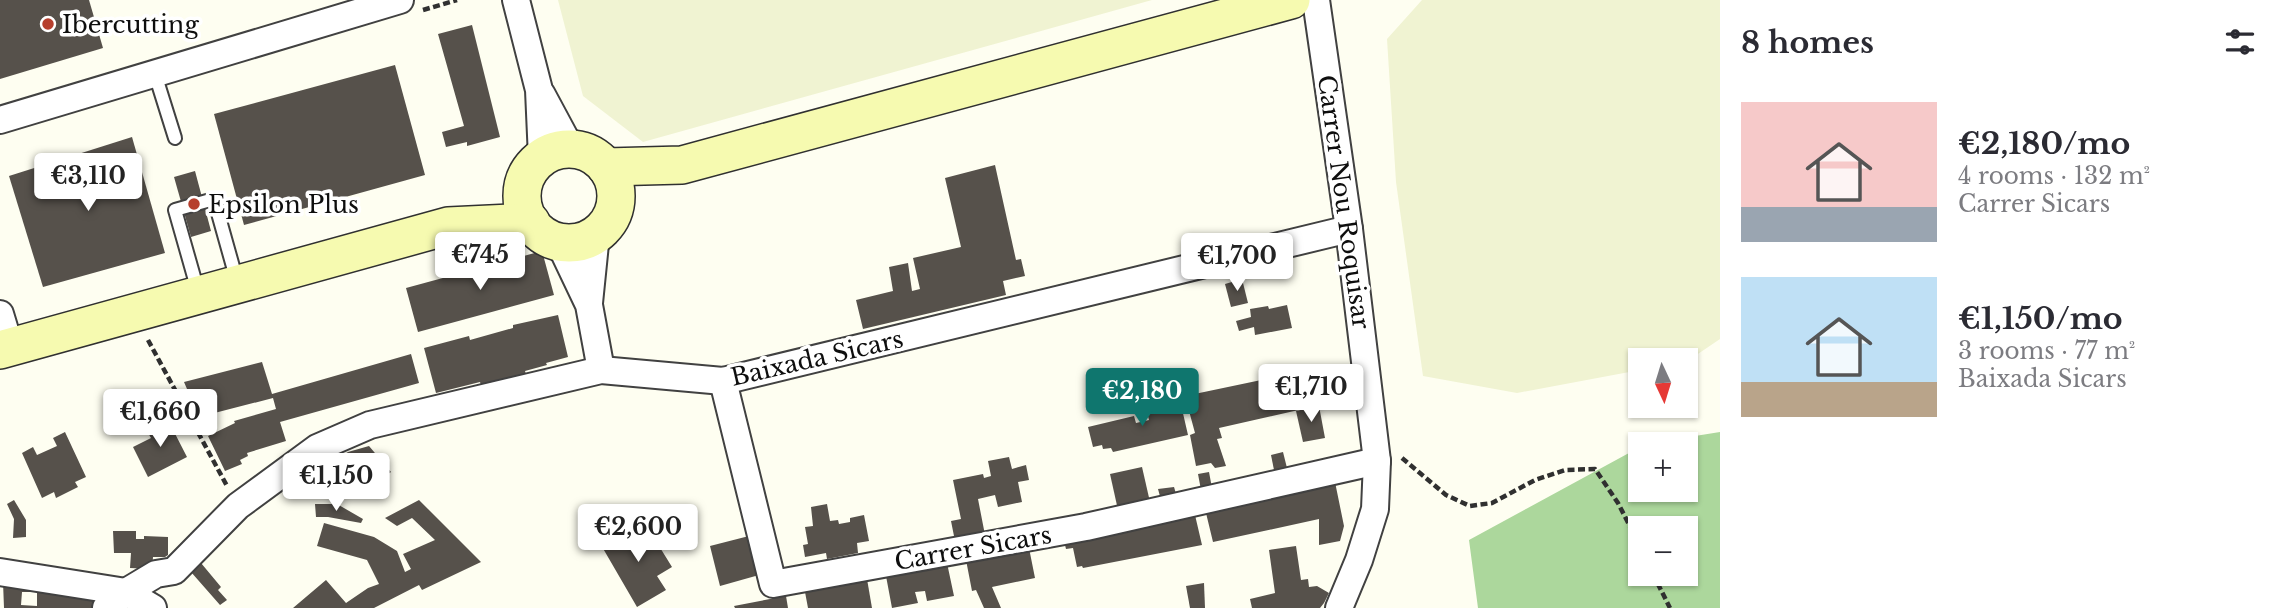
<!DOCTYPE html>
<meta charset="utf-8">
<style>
body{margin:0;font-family:"Libre Baskerville",serif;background:#f7f7f7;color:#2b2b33;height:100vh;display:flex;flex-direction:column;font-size:26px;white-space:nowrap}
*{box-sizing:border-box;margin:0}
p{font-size:23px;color:#7c7c81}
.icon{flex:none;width:38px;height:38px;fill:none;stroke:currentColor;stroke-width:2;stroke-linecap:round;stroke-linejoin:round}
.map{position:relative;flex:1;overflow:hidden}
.details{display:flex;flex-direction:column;background:#fff;width:560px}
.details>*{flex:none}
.needle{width:46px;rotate:176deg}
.buttons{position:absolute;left:1628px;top:348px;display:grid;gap:14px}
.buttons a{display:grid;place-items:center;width:70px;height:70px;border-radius:0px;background:#fff;box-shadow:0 2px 5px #0004;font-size:35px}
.price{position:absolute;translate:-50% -60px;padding:0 16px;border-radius:7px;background:#fff;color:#222;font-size:23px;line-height:46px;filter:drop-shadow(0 2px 4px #0008)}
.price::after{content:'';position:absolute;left:50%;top:42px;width:21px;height:16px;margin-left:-10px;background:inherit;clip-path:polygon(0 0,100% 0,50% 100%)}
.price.selected{background:#0f766e;color:#fff}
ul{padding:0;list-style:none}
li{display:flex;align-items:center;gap:21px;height:175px;padding:0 21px}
li span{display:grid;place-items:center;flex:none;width:196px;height:140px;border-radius:0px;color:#555}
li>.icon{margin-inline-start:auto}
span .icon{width:84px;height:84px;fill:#fffc;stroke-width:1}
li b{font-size:30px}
h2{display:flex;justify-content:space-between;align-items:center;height:84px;padding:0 21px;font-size:30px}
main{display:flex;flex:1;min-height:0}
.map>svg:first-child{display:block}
.farmland{fill:#f0f3d2}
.forest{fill:#acd79c;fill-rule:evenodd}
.building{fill:#56514b;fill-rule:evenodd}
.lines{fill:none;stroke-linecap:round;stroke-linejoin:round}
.lane-casing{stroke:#414141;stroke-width:16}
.street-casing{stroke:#414141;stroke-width:30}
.secondary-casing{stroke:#303030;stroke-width:40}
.path{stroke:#303030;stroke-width:4.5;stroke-dasharray:7 3.5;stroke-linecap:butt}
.lane{stroke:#fff;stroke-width:12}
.street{stroke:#fff;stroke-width:26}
.secondary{stroke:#f6fab0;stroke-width:37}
.poi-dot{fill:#b63f2e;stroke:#fff;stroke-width:2.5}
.labels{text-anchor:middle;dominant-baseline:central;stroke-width:7;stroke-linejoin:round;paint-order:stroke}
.poi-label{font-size:24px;fill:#0e0e0e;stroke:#fff;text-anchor:start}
.street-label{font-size:24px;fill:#0e0e0e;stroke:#fff}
</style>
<main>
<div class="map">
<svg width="1720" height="608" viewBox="0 0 1720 608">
<rect width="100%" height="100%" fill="#fefef1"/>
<!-- farmland -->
<g class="farmland">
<path d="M558,0h594l-509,142 -60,-46z"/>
<path d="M1422,0h298v339l-31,21h-49v10l-123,23 -94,-17 -27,-194 -9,-143z"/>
</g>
<!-- forest -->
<path class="forest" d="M1720,432v176h-242l-9,-68 171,-93v43h45v-46h-40zM1640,528h45v46h-45z"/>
<!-- building -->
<g class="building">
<path d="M0,0h89l14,48 -103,31z"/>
<path d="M472,25l28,112 -33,9v-4l-21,5 -4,-15 22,-6 -26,-92z"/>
<path d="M395,65l30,110 -181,50 -30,-111z"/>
<path d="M132,137l33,116 -122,34 -34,-111z"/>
<path d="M995,165l21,95 5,-1 4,17 -22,5 3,14 -143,34 -7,-29 37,-9 -4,-24 19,-4 4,28 8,-2 -7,-31 48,-11 -16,-69z"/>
<path d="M195,171l16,60 -20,6 -17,-60z"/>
<path d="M542,251l12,44 -136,37 -12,-44z"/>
<path d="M1242,279l6,24 -17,4 -6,-23z"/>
<path d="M1287,305l5,23 -37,7 -1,-8 -15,4 -3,-10 15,-4 -1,-8 18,-3 1,3z"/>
<path d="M558,315l10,42 -22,6 1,2 -22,6 1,3 -22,6 -23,5 -1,-3 -44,11 -12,-45 45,-12 1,4 43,-12v-3z"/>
<path d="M411,354l8,29 -139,39 6,19 -39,12 1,3 -8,4 2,4 -17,7 -17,-35 27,-13 -1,-2 42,-12 -3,-11 -74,19 -15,-35 78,-20 10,32z"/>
<path d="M1338,364l9,35 -128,29 3,10 -5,1 9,27 -11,2 -4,-5 -15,3 -6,-31 5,-2 -10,-37z"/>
<path d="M1179,396l9,39 -75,17 -2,-4 -8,1 -1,-4 -9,2 -5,-20 46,-11 2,7 13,-3 -4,-15z"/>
<path d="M1319,406l6,32 -22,4 -7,-31z"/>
<path d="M168,420l19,37 -39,20 -15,-30 18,-9 -4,-7z"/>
<path d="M65,432l21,45 -11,5 3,5 -22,11 -2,-6 -12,6 -20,-45 11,-6 4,8 20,-9 -4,-8z"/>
<path d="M369,446l22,26 -37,25 -20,-18 -14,9 -15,3 -6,-8 49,-31z"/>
<path d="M1283,452l5,20 -13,3 -4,-20z"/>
<path d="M1009,457l3,12 14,-4 3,15 -11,2 4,20 -24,5 -3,-12 -17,4 7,36 -30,6 -4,-20 10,-2 -8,-39 30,-6 1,4 7,-2 -3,-15z"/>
<path d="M1142,467l8,35 -32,8 -8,-36z"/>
<path d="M1209,472l3,16 -11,2 -3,-16z"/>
<path d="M1335,482l9,44 -4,15 -21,4v-26l-106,23 -7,-29z"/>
<path d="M1174,487l3,10 -16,3 -3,-11z"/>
<path d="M14,500l12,20v17l-13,1 1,-19 -7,-15z"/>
<path d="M419,500l62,62 -59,28 -3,-5 -45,23h-81l33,-28 20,23 22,-15 11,-4 -12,-24 -50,-14 7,-23 50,14 23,14 8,21 6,-3 -8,-15 32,-14 -23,-22 -15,8 -12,-8z"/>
<path d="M315,504h22l26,15 -2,4 -33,-6h-12z"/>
<path d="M827,504l3,17 8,-1 1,4 11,-2v-4l14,-3 5,26 -12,2 1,10 -31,6 -1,-6 -21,4 -2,-12 5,-1 -3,-17 8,-1 -2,-19z"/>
<path d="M1195,515l7,30 -119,23 -1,-2 -5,1 -4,-19 -7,1 -2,-8z"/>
<path d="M634,525l8,13 9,-5 21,34 -15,9 9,14 -29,17 -36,-62z"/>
<path d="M113,531h23v8h8v-3l24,1v18l-3,2h-12l-1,12 -22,-1 1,-15h-17z"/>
<path d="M749,536l10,39 -39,11 -10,-40z"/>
<path d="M1296,546l5,34 7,-1 1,8 8,-1 12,7 -5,10 -4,5h-68l-2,-9 25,-6 -6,-43z"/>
<path d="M1029,548l6,30 -43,9 9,21h-17l-8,-18 -4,1 -6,-31z"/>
<path d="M201,563l20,24 -3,3 9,10 -7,5 -29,-33z"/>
<path d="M947,563l7,33 -27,5 -2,-10 -10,1 3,11 -26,5 -6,-32z"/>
<path d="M867,579l5,29h-64l-3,-16z"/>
<path d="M3,582l90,18 1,3 -2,5h-88zM22,592h15v14l-16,-1z"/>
<path d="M1204,583l1,25h-15l-4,-22z"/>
<path d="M786,596l2,12h-53l-1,-2z"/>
</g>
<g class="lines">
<!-- lane casing -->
<g class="lane-casing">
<g id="lane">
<path d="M155,74l20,64"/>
<path d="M198,291l-23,-81 39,-11 23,82"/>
</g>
</g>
<!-- street casing -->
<g class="street-casing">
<g id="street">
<path d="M516,0l23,90 3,68"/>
<path d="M1316,0l33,229 28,232 -2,48 -16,51 -20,48"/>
<path d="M542,95l29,54"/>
<path d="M0,120l400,-120"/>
<path d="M559,242l30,63 12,65"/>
<path d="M589,303l7,-69"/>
<path d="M0,314l10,33"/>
<path d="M723,381l50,203 313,-57 291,-66"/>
<path d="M0,572l126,20 27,16"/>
<path d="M106,608l20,-16 30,-18 18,-3 64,-65 79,-58 53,-23 231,-55 122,11 626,-152"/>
</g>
</g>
<!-- secondary casing -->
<g class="secondary-casing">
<g id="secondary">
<circle cx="569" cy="196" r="47"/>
<path d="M606,167l76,-2 609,-165"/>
<path d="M0,350l448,-124 83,-4"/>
</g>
</g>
<!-- path -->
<g class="path">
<path d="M423,10l34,-10"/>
<path d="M148,340l79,146"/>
<path d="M1402,458l44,37 24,11 22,-3 43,-23 30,-10 30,-1 23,34 22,43"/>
<path d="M1653,574l17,34"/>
</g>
<!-- lane -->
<use href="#lane" class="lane"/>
<!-- street -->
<use href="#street" class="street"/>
<!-- secondary -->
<use href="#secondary" class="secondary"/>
</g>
<!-- markers -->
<g class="poi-dot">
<circle cx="48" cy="24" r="7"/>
<circle cx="194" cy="204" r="7"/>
</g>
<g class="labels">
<!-- poi labels -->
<g class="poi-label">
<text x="62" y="24">Ibercutting</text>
<text x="208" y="204">Epsilon Plus</text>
</g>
<!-- street labels -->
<g class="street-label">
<text transform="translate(1344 202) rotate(82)">Carrer Nou Roquisar</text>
<text transform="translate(817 358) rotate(-13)">Baixada Sicars</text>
<text transform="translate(973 548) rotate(-10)">Carrer Sicars</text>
</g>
</g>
</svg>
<div class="buttons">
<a><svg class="needle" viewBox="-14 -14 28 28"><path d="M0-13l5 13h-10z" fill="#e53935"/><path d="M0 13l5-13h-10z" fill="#7c7c81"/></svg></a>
<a>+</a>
<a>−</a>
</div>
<b class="price" style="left:88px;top:213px">€3,110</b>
<b class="price" style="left:480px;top:292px">€745</b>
<b class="price" style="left:1237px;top:293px">€1,700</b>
<b class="price" style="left:1311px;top:424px">€1,710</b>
<b class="price selected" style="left:1142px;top:428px">€2,180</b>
<b class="price" style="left:160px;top:449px">€1,660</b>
<b class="price" style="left:336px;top:513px">€1,150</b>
<b class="price" style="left:638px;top:564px">€2,600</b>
</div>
<section class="details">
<h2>8 homes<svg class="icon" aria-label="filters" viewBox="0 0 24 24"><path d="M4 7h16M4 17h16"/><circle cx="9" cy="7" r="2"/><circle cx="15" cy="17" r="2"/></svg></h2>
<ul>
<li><span style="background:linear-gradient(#f6c9c9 75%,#9aa5b1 0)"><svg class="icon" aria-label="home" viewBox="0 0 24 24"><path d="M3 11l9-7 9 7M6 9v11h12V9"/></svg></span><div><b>€2,180/mo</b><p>4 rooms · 132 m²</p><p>Carrer Sicars</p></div></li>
<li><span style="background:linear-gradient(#bfe0f5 75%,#b9a48a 0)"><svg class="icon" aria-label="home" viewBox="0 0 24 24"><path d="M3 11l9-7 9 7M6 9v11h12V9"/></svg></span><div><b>€1,150/mo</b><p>3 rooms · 77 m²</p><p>Baixada Sicars</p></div></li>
</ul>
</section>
</main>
